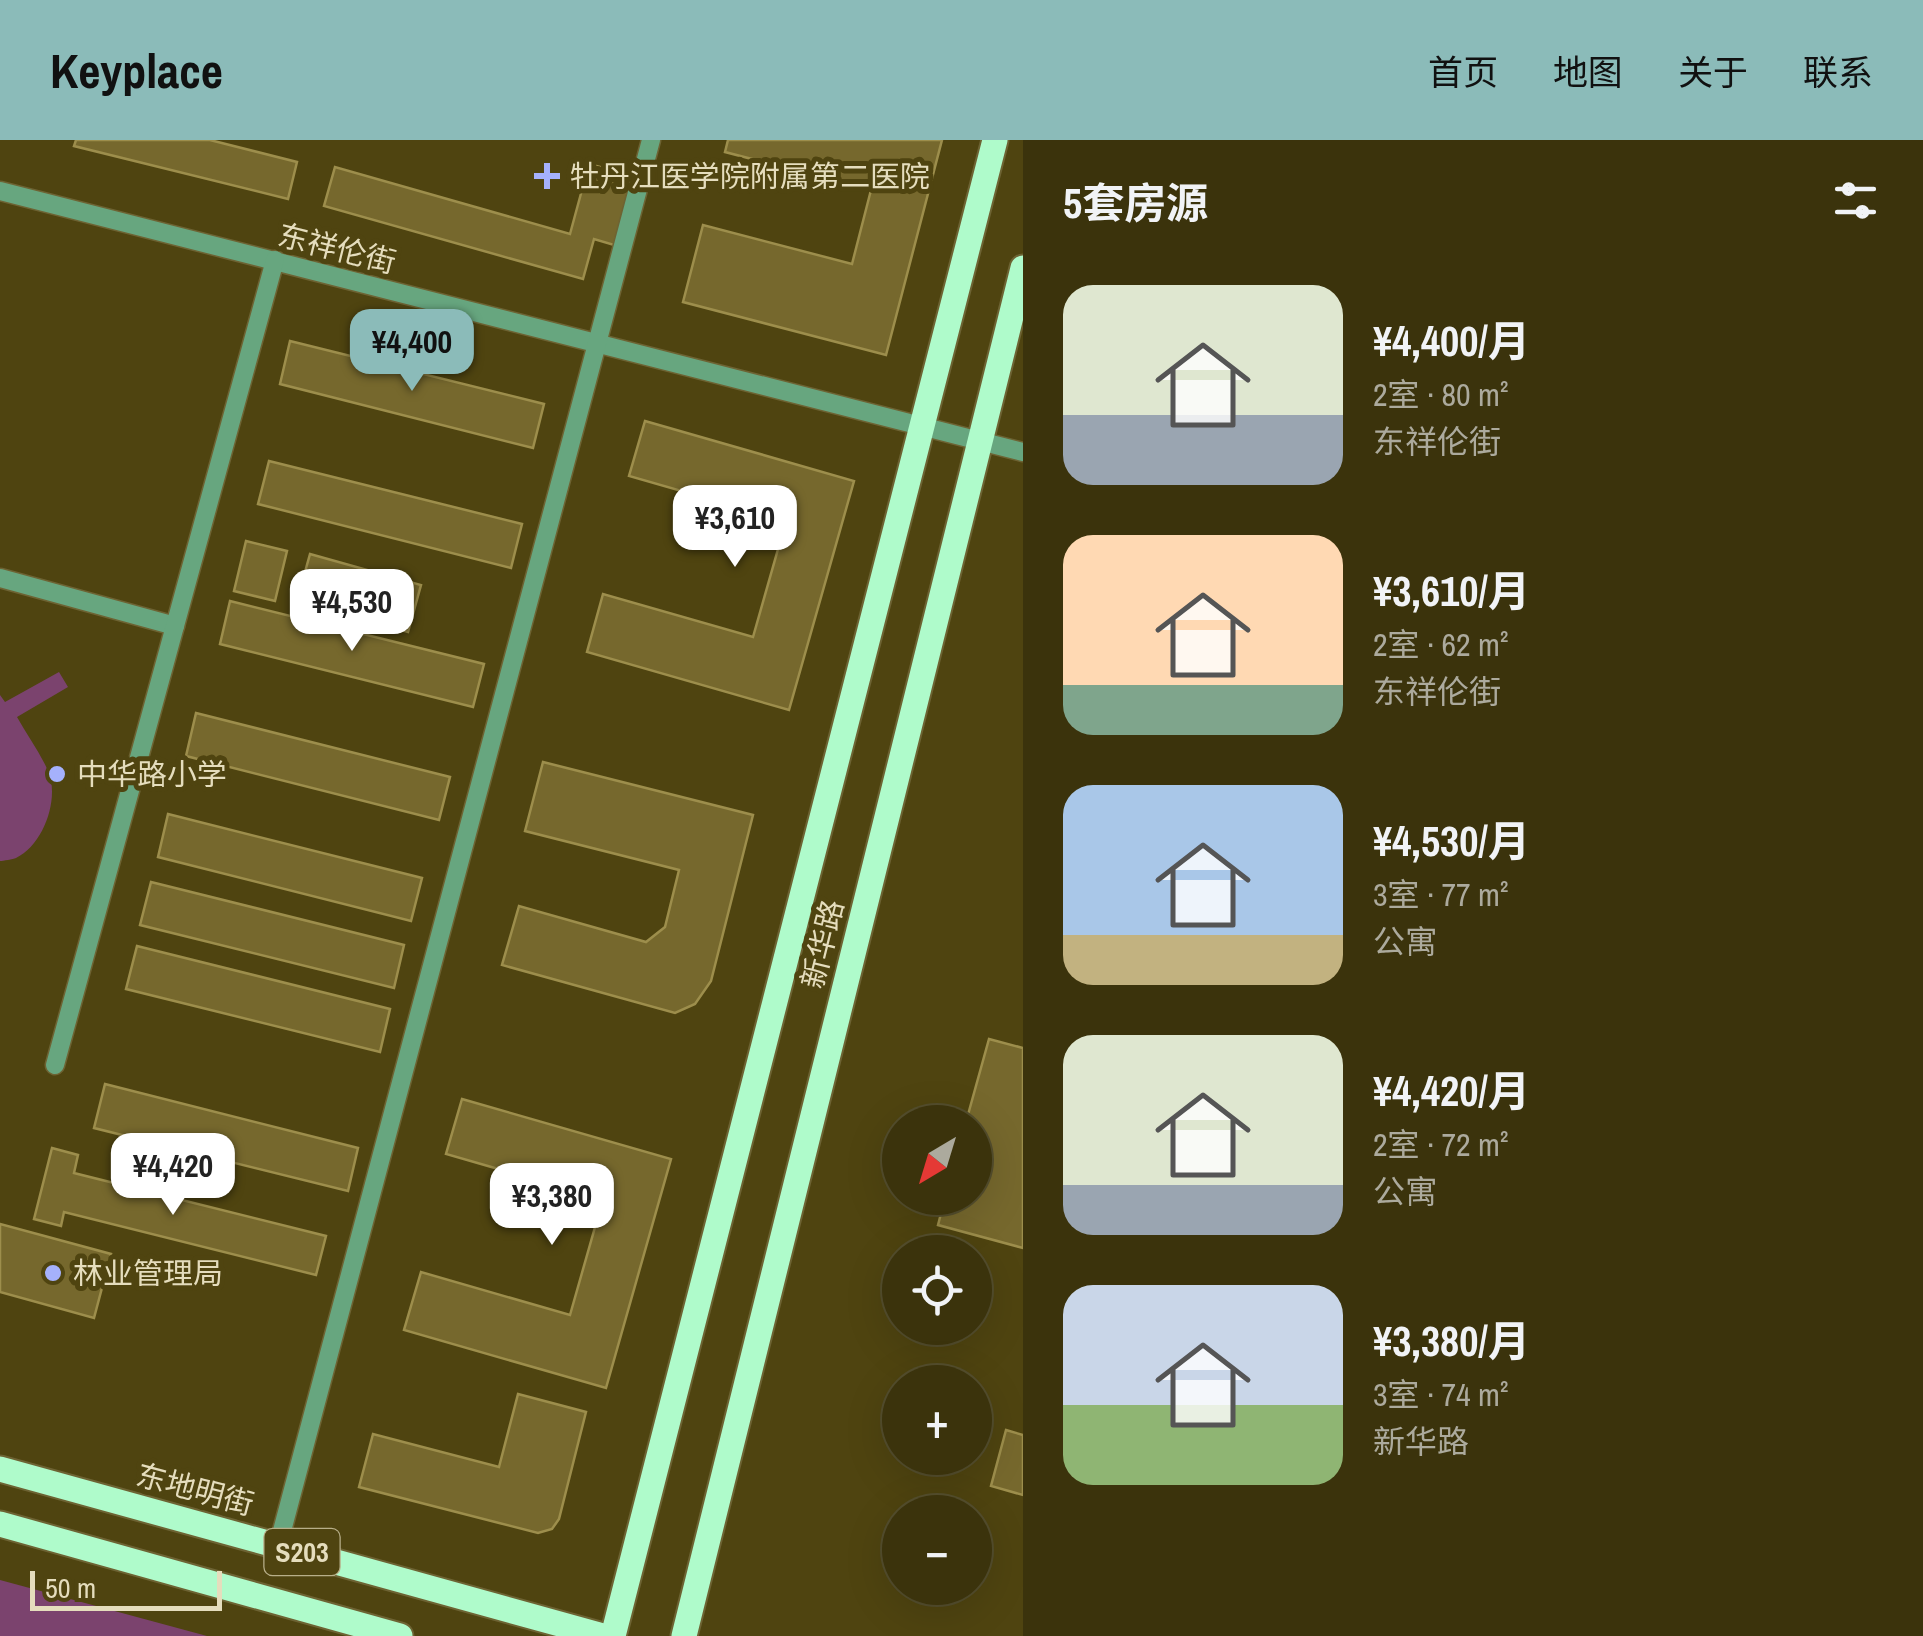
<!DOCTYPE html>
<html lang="zh">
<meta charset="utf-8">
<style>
body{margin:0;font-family:"Archivo Narrow","Noto Sans SC",sans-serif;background:#423b15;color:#f1f3f6;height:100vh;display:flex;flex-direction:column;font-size:38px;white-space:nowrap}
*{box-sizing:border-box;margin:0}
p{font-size:32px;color:#acaa9d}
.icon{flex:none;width:55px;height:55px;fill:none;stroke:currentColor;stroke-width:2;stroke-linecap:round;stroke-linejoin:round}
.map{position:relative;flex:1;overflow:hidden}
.panel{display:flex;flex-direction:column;background:#3b330c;width:900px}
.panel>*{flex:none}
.needle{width:65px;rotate:218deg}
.buttons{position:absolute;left:882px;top:965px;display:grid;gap:20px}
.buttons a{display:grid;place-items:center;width:110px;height:110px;border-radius:50%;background:#3b330c;box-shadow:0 10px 40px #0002,0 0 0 2px #544e2d;font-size:50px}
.scale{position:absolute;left:30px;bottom:25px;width:192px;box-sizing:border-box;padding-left:10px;border:5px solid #e5ddbd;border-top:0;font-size:28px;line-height:35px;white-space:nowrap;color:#e5ddbd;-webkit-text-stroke:8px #4f4410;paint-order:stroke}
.price{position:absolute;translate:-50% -85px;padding:0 22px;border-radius:20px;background:#fff;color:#222;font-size:32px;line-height:65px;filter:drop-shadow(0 2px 5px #0008)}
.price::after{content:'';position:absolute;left:50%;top:60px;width:30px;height:22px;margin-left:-15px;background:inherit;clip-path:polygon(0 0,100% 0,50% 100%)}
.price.on{background:#8bbbb9;color:#111}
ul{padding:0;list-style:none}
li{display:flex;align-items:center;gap:30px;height:250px;padding:0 40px}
li span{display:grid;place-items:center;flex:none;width:280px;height:200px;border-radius:30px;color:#555}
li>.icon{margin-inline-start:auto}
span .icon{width:120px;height:120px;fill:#fffc;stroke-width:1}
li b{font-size:42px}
h2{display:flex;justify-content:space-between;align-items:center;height:120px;padding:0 40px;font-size:42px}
header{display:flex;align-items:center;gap:60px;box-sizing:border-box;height:140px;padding:0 50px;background:#8bbbb9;color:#111}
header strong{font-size:48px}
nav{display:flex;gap:55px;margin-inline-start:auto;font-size:35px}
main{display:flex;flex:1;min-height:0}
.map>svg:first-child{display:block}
.green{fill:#7b436e}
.building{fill:#76682d;stroke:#9d8e4c;stroke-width:2.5}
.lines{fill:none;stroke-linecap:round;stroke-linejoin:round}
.minor-casing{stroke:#6d6333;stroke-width:21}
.major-casing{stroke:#6d6333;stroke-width:29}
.minor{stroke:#67a67f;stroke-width:18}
.major{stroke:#affbcb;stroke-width:25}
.poi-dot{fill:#a5b1fc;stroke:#4f4410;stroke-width:4}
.labels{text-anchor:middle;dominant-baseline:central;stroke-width:10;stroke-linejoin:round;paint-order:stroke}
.shield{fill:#4f4410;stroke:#b8af89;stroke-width:2.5}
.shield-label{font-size:28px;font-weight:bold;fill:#e5ddbd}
.poi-label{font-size:30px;fill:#e5ddbd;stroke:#4f4410;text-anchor:start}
.street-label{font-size:30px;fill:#e5ddbd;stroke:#4f4410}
</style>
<header>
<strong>Keyplace</strong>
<nav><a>首页</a><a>地图</a><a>关于</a><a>联系</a></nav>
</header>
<main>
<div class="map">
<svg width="1023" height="1496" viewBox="0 0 1023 1496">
<rect width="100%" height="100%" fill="#4f4410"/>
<!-- green -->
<g class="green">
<path d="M59,532l9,15 -51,30c10,18 24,37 32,56 10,28 -6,72 -33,85 -3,1 -13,3 -16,3v-166l5,7z"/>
<path d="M0,1440l207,56h-207z"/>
</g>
<!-- building -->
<g class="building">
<path d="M76,0h134l87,22 -9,37 -214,-53z"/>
<path d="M728,0h214l-56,215 -203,-53 20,-77 149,39 19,-74 -146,-38z"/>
<path d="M589,24l44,12 -19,69 -20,-6 -11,40 -259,-73 11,-39 235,67z"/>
<path d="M290,201l254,63 -11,44 -253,-64z"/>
<path d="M645,281l209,60 -65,229 -202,-58 16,-58 150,43 33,-116 -157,-45z"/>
<path d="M269,321l253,63 -11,44 -253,-64z"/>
<path d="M246,401l41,10 -12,50 -41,-10z"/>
<path d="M310,414l111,31 -13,47 -111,-31z"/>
<path d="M230,461l254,63 -11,43 -253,-63z"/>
<path d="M196,573l254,64 -11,43 -253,-64z"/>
<path d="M543,622l210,53 -42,166 -16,23 -20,9 -173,-48 17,-59 127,36 19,-15 14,-57 -154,-39z"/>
<path d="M168,674l254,64 -11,43 -253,-64z"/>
<path d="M151,742l253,63 -10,43 -254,-63z"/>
<path d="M137,806l253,63 -10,43 -254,-63z"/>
<path d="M989,899l34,9v200l-85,-23 7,-27h30v-76h-9z"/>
<path d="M105,944l253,64 -10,43 -254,-63z"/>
<path d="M462,959l209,60 -65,229 -202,-58 17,-58 149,43 33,-116 -157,-45z"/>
<path d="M52,1008l26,7 -4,18 252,63 -10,39 -252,-63 -3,14 -27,-7z"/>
<path d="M0,1084l111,30 -17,64 -94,-26z"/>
<path d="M518,1254l68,18 -27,107 -7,10 -14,4 -179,-46 14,-53 126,33z"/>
<path d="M1006,1290l17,5v60l-32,-9z"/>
</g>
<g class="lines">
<!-- minor casing -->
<g class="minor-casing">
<g id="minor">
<path d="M0,51l1023,261"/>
<path d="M0,438l175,48"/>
<path d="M55,925l220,-805"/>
<path d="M278,1406l373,-1406"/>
</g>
</g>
<!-- major casing -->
<g class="major-casing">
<g id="major">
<path d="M0,1329l603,167"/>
<path d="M0,1384l400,112"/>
<path d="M613,1496l382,-1496"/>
<path d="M684,1496l339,-1368"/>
</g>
</g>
<!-- minor -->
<use href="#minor" class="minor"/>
<!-- major -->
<use href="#major" class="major"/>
</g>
<!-- markers -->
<g class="poi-dot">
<path d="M542 21h10v10h10v10h-10v10h-10v-10h-10v-10h10z"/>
<circle cx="57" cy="634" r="10"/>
<circle cx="53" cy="1133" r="10"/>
</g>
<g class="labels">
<!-- shield labels -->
<rect class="shield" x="264.5" y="1389" width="75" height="46" rx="8"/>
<g class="shield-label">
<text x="302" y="1412">S203</text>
</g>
<!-- poi labels -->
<g class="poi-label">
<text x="570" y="36">牡丹江医学院附属第二医院</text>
<text x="77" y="634">中华路小学</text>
<text x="73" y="1133">林业管理局</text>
</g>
<!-- street labels -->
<g class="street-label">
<text transform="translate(337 108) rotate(14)">东祥伦街</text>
<text transform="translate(822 804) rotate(-76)">新华路</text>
<text transform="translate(195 1349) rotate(15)">东地明街</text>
</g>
</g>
</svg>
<div class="buttons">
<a><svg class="needle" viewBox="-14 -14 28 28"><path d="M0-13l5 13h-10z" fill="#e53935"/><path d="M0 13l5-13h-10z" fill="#acaa9d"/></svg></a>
<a><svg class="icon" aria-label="locate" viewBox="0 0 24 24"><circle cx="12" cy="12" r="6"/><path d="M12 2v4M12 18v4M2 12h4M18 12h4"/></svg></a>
<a>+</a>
<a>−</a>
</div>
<div class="scale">50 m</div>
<b class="price on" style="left:412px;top:254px">¥4,400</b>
<b class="price" style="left:735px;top:430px">¥3,610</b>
<b class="price" style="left:352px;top:514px">¥4,530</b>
<b class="price" style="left:173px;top:1078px">¥4,420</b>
<b class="price" style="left:552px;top:1108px">¥3,380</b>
</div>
<section class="panel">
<h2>5套房源<svg class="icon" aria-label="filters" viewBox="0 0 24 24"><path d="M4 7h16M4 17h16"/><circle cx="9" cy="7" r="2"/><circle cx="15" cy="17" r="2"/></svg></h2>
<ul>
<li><span style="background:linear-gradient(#dfe7d0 65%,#9aa5b1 0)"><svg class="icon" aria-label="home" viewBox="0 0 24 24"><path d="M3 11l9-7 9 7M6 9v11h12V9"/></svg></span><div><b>¥4,400/月</b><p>2室 · 80 m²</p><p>东祥伦街</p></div></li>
<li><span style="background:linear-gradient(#ffd9b3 75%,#7fa58c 0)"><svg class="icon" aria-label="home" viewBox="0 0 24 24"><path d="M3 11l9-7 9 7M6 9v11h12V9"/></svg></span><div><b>¥3,610/月</b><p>2室 · 62 m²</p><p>东祥伦街</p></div></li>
<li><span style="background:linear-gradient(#a9c7e8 75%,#c2b280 0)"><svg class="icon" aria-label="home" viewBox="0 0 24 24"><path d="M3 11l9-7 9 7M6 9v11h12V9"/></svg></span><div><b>¥4,530/月</b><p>3室 · 77 m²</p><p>公寓</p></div></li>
<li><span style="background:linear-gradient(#dfe7d0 75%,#9aa5b1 0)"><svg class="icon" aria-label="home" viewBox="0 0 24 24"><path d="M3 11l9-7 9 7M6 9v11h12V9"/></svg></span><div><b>¥4,420/月</b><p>2室 · 72 m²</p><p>公寓</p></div></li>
<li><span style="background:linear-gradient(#c9d6e8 60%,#8fb573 0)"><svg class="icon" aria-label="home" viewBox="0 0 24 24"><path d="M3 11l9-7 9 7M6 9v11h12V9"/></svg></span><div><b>¥3,380/月</b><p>3室 · 74 m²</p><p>新华路</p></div></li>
</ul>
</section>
</main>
